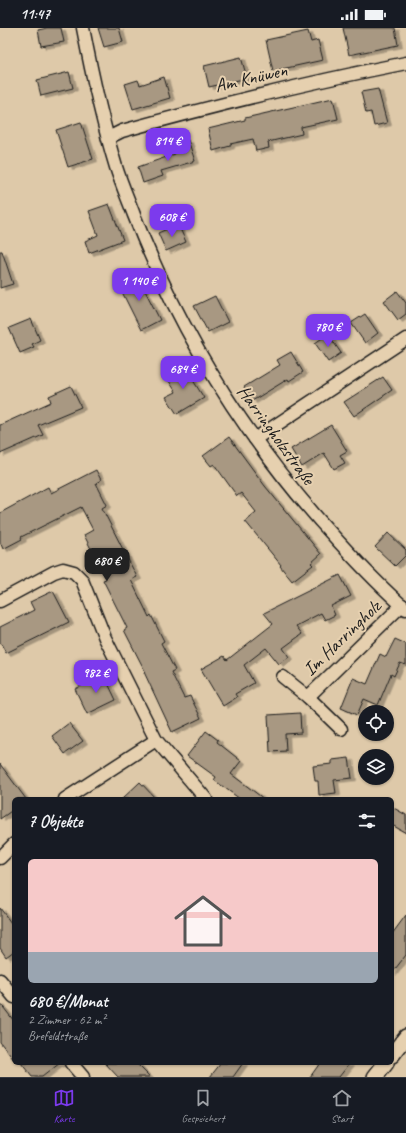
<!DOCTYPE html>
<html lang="de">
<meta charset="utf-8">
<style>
body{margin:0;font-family:Caveat,sans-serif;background:#20242c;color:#f1f3f6;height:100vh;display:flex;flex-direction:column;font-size:15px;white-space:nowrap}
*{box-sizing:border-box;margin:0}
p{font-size:13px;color:#9ea1a6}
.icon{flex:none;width:22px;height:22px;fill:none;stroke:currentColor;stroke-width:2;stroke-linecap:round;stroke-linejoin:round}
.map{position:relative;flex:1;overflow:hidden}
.sheet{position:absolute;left:12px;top:769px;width:382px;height:268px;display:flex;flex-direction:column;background:#171b24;border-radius:6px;box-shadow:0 1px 3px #0004}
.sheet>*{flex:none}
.fabs{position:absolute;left:358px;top:677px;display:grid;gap:8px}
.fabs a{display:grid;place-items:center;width:36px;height:36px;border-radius:50%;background:#171b24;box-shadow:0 1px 3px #0004;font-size:20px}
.price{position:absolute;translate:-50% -34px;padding:0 9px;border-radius:8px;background:#7c3aed;color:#fff;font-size:13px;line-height:26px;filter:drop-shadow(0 1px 2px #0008)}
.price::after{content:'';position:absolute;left:50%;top:24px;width:12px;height:9px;margin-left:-6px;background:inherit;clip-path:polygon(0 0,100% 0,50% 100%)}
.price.on{background:#222;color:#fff}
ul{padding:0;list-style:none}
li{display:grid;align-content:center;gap:8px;height:212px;padding:0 16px}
li span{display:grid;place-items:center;height:124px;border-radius:6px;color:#555}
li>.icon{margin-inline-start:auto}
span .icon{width:72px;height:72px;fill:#fffc;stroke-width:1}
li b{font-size:17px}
h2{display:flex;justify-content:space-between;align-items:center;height:48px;padding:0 16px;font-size:17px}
.status{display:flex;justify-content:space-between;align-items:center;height:28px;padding:0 20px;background:#171b24;direction:ltr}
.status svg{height:11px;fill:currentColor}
.tabs{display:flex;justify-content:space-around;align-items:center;height:56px;border-top:1px solid #363941;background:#171b24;font-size:11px;color:#9ea1a6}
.tabs a{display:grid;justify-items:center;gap:2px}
.tabs .on{color:#7c3aed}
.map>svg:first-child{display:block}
.building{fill:#a89882;stroke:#1c1c1c;filter:url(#shadow)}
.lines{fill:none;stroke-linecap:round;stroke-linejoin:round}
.minor-casing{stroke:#1c1c1c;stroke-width:15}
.tertiary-casing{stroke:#1c1c1c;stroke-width:18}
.minor{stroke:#e6d0af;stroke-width:12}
.tertiary{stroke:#e6d0af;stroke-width:15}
.labels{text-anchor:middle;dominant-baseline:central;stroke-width:4;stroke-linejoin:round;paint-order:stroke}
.street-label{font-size:19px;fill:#1c1c1c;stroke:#e6d0af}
</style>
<div class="status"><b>11:47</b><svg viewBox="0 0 49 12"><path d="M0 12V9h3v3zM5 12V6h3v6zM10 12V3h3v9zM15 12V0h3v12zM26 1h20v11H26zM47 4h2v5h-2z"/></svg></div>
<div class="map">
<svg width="406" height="1049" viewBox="0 0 406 1049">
<defs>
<filter id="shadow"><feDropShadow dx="4.5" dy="2.5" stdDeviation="0" flood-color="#0004"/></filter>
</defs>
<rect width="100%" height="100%" fill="#dec9a9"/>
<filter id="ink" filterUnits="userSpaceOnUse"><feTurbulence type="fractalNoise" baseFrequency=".025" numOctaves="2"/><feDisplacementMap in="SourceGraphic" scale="8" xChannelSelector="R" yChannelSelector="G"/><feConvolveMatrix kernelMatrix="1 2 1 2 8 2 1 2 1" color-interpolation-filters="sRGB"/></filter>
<g filter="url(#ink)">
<!-- building -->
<g class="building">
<path d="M47,0h14l3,14 -23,4 -3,-16z"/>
<path d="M98,0h21l4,14 -19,5z"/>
<path d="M343,0h52l3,17 -49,10z"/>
<path d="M308,3l3,11 7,-2 5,20 -50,11 -7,-31z"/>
<path d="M241,29l6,21 -38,9 -5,-21z"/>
<path d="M69,44l4,16 -32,8 -4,-16z"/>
<path d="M164,49l6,21 -37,11 -8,-25 13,-4 2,5z"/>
<path d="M378,61l9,34 -13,3 -3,-14 -5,1 -5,-21z"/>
<path d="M333,70l5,21 -37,8 1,7 -34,8 1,6 -13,3 -3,-12 -23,5v2l-17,5 -5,-22 37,-9v-2z"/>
<path d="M81,94l12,37 -25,8 -12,-37z"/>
<path d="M188,112l7,21 -34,10 2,5 -20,7 -5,-16 37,-13 -2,-9z"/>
<path d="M109,176l14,36 -34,13 -4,-12 13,-6 -9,-24z"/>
<path d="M178,196l8,18 -20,9 -8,-18z"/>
<path d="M0,223h2l11,33 -13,4z"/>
<path d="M137,247l23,45 -19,10 -23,-46z"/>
<path d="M397,263l9,12v11l-8,6 -14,-19z"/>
<path d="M215,268l13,26 -20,10 -14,-26z"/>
<path d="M365,286l13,19 -13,10 -14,-20z"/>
<path d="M31,291l9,21 -8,4 2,3 -14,6 -11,-25z"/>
<path d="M328,306l13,19 -13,9 -13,-19z"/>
<path d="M291,324l12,20 -14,9 -1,-2 -36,22 -8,-14 36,-22 -3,-5z"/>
<path d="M183,336l21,34 -27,16 -11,-17 10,-5 -11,-17z"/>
<path d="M383,349l9,13 -38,26 -10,-14z"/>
<path d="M71,358l10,21 -43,18 5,10 -43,19v-29l51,-23 -2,-6z"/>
<path d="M331,397l16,26 -7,4 5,8 -11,6 -10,-16 -22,14 -11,-18z"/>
<path d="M229,409l36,49 56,68 -10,9 2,2 -21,16 -12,-15 1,-1 -36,-44 11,-9 -15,-19 -4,3 -23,-32 -3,2 -8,-10z"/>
<path d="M96,442l5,10 -5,3 11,22 -5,3 35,69 -6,3 18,37 2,-2 13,26 -3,2 14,27 -4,2 13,26 6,-2 11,22 -29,14 -28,-60 1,-1 -21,-41 3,-2 -24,-48 3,-1 -22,-44 9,-5 -12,-23 -60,30 1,2 -19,10 -3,-7v-29l48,-26 3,6z"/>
<path d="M388,505l18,17v5l-11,11 -20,-19z"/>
<path d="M340,547l11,21 -20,10 4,9 -10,5 -4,-7 -25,13 6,8 -19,14 6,9 -10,7 -13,-16 -22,17 10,18 -19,11 2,3 -14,9 -22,-37 23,-13 3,4 46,-36 -9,-11z"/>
<path d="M53,563l16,31 -63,31 -6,-11v-15l34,-17 -4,-8z"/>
<path d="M395,611l11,5v21l-6,-2 -6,13 -3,-2 -13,31 -14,-6 -7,16 -16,-7 12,-30 14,6 13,-30 6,3z"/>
<path d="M104,647l12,25 -29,14 -12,-25z"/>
<path d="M300,685l1,20 -16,1 1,17 -16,1 -2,-37z"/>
<path d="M69,695l14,18 -18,13 -13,-18z"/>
<path d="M206,703l12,9 -1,2 24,19 -10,13 33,25h-24l-26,-19 2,-3 -29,-21z"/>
<path d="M349,730l3,20 -18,2 2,13 -17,2 -1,-14h-3l-2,-15 19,-2v-4z"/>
<path d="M0,736l26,35h-12v10l-14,10z"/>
<path d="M140,754l16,17h-34z"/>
<path d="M392,779l14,8v18l-14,-8z"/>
<path d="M0,880l14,19v24l-8,6 -6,-9z"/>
<path d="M406,887v40l-14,18v-39z"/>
<path d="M0,975l14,18v39l-14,-18z"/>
<path d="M21,1035h39l-18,14h-10z"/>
<path d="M105,1035h31l14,14h-32z"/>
<path d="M221,1035h22l-10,14h-23z"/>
<path d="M320,1035h30l-11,14h-29z"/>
</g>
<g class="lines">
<!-- minor casing -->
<g class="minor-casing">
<g id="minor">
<path d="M83,0c9,47 19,93 33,139 5,16 12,32 18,48 47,121 116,231 205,327 21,23 43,46 67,67"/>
<path d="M108,110l14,-7c94,-26 188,-49 284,-68"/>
<path d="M255,411l151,-100"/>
<path d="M0,573l54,-29 9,-3 11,3 8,8 23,58 51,102 50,59"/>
<path d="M283,649l25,20 94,-92"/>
<path d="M308,669l33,32"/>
<path d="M65,771l91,-59"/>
<path d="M0,830l14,-14"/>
<path d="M0,952l14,17"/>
<path d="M71,1035l12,14"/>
</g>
</g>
<!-- tertiary casing -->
<g class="tertiary-casing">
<g id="tertiary">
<path d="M392,1027l14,-18"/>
<path d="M375,1049l11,-14"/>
</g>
</g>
<!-- minor -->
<use href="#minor" class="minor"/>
<!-- tertiary -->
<use href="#tertiary" class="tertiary"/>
</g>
</g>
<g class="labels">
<!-- street labels -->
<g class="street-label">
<text transform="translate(251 50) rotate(-13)">Am Knüwen</text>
<text transform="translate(276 407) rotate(54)">Harringholzstraße</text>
<text transform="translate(342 610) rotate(-44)">Im Harringholz</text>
</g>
</g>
</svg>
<div class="fabs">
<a><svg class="icon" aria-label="locate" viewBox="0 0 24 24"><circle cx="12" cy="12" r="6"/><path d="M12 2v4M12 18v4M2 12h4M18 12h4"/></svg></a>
<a><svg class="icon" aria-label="layers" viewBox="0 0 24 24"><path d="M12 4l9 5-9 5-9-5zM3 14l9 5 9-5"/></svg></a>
</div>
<b class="price" style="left:168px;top:134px">814 €</b>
<b class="price" style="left:172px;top:210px">608 €</b>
<b class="price" style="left:139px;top:274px">1 140 €</b>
<b class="price" style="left:328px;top:320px">780 €</b>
<b class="price" style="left:183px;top:362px">684 €</b>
<b class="price on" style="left:107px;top:554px">680 €</b>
<b class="price" style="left:96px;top:666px">982 €</b>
<section class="sheet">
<h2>7 Objekte<svg class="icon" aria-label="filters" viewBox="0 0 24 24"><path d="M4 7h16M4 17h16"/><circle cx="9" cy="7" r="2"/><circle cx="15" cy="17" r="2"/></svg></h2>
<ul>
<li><span style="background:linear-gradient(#f6c9c9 75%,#9aa5b1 0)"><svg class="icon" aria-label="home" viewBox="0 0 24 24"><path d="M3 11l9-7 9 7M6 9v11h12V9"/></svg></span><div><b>680 €/Monat</b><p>2 Zimmer · 62 m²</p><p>Brefeldstraße</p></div></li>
</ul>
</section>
</div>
<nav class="tabs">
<a class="on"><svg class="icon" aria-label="map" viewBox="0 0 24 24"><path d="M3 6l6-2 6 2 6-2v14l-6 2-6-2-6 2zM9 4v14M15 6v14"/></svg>Karte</a>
<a><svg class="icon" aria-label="saved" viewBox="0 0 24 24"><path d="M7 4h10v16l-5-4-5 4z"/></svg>Gespeichert</a>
<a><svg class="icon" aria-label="home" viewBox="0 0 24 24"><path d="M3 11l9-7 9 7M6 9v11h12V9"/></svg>Start</a>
</nav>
